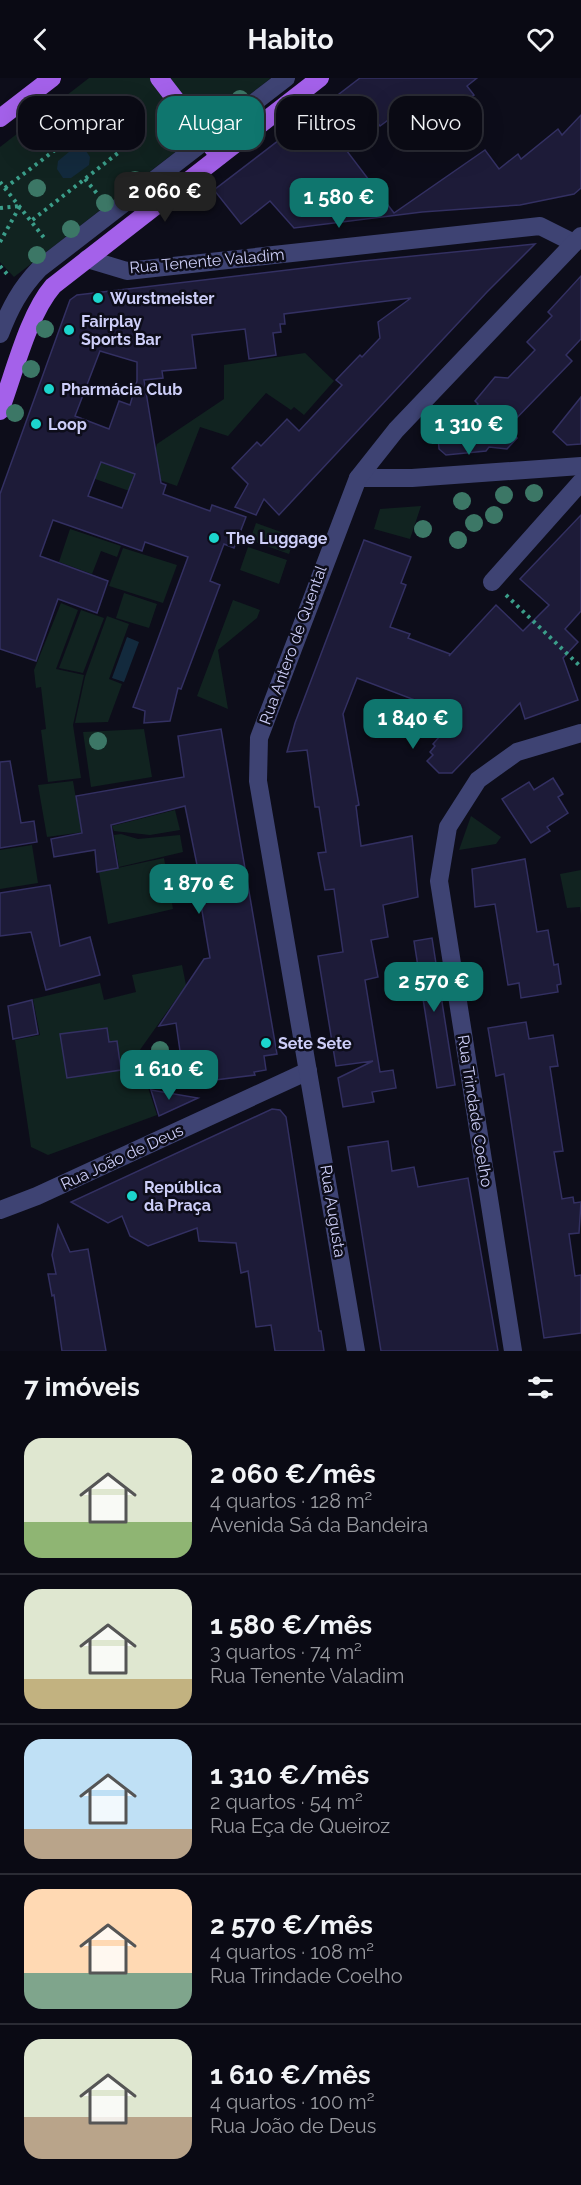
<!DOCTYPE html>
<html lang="pt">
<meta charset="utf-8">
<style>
body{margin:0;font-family:Raleway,sans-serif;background:#13131d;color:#f1f3f6;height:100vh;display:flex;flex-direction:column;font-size:22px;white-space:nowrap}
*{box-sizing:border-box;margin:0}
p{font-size:20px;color:#999aa0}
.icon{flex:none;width:33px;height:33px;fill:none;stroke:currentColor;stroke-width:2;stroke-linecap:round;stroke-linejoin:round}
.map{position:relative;height:1273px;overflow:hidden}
.drawer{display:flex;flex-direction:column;background:#0a0a14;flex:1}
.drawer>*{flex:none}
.guide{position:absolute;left:18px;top:18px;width:546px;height:54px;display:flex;gap:12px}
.price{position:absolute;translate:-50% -51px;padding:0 14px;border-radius:12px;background:#0f766e;color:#fff;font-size:20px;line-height:39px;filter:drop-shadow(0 2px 3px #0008)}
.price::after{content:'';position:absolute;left:50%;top:36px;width:18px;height:14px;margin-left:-9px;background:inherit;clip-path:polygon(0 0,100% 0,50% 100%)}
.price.on{background:#222;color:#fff}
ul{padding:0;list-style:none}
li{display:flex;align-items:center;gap:18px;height:150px;padding:0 24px}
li+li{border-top:2px solid #2a2b34}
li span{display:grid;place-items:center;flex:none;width:168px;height:120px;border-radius:18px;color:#555}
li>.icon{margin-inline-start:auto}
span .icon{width:72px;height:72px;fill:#fffc;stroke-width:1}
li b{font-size:26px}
h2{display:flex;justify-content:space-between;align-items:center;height:72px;padding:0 24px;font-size:26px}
.pill{padding:0 21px;border-radius:18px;background:#0a0a14;box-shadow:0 6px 24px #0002,0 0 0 2px #2a2b34;font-size:21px;line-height:54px}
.pill.on{background:#0f766e;color:#fff}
header{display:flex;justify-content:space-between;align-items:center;height:78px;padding:0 24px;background:#0a0a14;font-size:27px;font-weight:700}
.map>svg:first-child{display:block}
.green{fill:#112320}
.water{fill:#132a3d}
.building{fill:#1d1b38;stroke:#333062;stroke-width:1.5;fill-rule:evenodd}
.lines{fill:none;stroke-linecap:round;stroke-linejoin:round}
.path{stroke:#3b9e8a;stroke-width:4;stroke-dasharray:3 4.5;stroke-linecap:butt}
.minor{stroke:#3e4373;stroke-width:18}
.major{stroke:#a461ea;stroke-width:18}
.tree{fill:#3c7766}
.poi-dot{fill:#1cd5cd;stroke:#0d0d1a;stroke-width:2}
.labels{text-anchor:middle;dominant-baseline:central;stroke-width:5;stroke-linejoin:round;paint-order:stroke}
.street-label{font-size:16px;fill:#cdcef8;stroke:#0d0d1a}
.poi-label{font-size:16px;font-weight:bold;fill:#cdcef8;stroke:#0d0d1a;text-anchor:start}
</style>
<header><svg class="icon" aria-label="back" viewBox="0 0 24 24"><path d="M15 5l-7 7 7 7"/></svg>Habito<svg class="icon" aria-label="heart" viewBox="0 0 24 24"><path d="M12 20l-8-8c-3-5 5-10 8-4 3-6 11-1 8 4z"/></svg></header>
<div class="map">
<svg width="581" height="1273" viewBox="0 0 581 1273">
<rect width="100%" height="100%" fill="#0d0d1a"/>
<!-- green -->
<g class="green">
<path d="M89,0h182l-257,199 -14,-15v-115z"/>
<path d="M305,275l29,28 -30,34 -10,-8 -3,3 -25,-17 -38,43 -28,-9 -23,59 -29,-10 9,-32 67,-45v-34z"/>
<path d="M87,380l47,16 -3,9 9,3 -2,8 -57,-20z"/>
<path d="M421,428l-11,33 -36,-10 6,-20z"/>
<path d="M256,445l39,14 -6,17 -39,-14z"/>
<path d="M70,451l51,17 -4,11 -16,-6 -9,23 -33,-12z"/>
<path d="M248,469l39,13 -8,24 -39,-14z"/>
<path d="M123,470l54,17 -14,38 -54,-17z"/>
<path d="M124,515l33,11 -8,24 -33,-10z"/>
<path d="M233,522l27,10 -3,8 -39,32 10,59 -31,-13z"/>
<path d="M61,525l17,7 -22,59 28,6 -11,50 8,53 -33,4 -7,-52 5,-1 -5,-42 -5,1 -2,-18z"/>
<path d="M81,532l23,8 -21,55 -24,-5z"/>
<path d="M107,538l22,8 -20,55 13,5 -14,38 -33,1 10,-46z"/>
<path d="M144,651l8,48 -61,10 -8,-55z"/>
<path d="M73,703l6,36 10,-1 2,15 -44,6 -9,-52z"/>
<path d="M175,732l5,20 -30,5 -36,-4 -2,-5z"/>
<path d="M471,738l30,21 -5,7 -37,6z"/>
<path d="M121,756l17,5 42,-4 3,17 -64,15 -5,-32z"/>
<path d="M32,767l6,38 -38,6v-39z"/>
<path d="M164,780l9,51 -65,15 -9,-52z"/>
<path d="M581,792v45l-1,-8 -13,1 -7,-34z"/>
<path d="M182,887l4,20 -49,69 20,61 -109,40 -17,-8 -16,-107 25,-5 -7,-36 67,-16 4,17 32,-8 -4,-17z"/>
</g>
<!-- water -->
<g class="water">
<path d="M75,69l9,1 6,9 -1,8 -18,13h-8l-6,-9 1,-8z"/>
<path d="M127,559l12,5 -15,40 -12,-4z"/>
</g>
<!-- building -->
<g class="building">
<path d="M360,0h117l-10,8 7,9 -16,11 -7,-9 -30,23 -11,-16 -30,22 -7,-9 -33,25 54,71 91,-63 14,19 19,-15 3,5 37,-30 4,6 19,-20v73l-7,6 -54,11 -98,7 -128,16 -24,-27 -29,23 -27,-34z"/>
<path d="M535,166l-48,48 -208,223 -15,-16 -8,16 -21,-8 13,-23 -16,-16 25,-26 4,4 26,-27 12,12 43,-46 -6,-5 24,-25 2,2 18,-19 -2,-16 33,-24 -127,16 1,10h-5l1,8 -8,1 3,22 -27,4 -4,-30 -53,6 4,33 -34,3 1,7 -19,2 17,103 5,2 -3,9 47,17 2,-6 34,12 -12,31 -10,-4 -14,37 10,4 -39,104 -3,-1 -8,33 -26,2 1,-12 -12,-4 55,-150 -43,-15 -3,9 -89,-31 -13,36 68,25 -11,32 -39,-14 -22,62 -36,-12v-155l70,-194 7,-5 286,-34zM100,273l37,11v19l-7,24 -11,-4 -10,28 -34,-13zM101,384l34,12 -13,34 -34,-12z"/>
<path d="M581,198v63l-15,16 6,6 -65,67 10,10 -10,11 -18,-2 -3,4 -40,4 -7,-6 -1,-12 8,-6 9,-1 23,-26 -3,-3 20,-24 13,1 27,-28 -8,-8 25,-26 -4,-4z"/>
<path d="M581,319v47l-14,1 -14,-13z"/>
<path d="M581,437v96l-16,18 13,13 -15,16 15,42 -53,19 -5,-16 -68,70h-13l-12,-12 6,-6 -3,-3 5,-6 -2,-2 7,-8 -4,-3 5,-5 -2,-3 10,-12 -92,-35 -14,36 16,91 -3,1 5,40 51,-10 6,61 -35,8 5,32 -17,3 7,37 -13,3 15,92 13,-2 3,18 -24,4 2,10 -31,5 -5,-29 35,-17 -37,5 -18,-110 25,-4 -9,-63 -9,1 -7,-37 8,-1 -7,-45h-4l-8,-57 -20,2 8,-29 69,-183 47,17 -10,26 5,2 -16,42 20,7 -2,4 42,16 -1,2 47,-51 27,26 26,-26 -29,-26z"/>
<path d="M221,651l56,325 -13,2 2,14 -12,2 1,3 -105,13 -6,-19 37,-11 -5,-35 -17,3 45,-67 6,-1 -9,-53 4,-1 -20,-98 -74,19 7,43 -21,4 -2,-22 -41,7 -3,-18 31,-6 -6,-37 108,-19 -6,-41z"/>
<path d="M10,683l11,62 13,-2 3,21 -37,6v-86z"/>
<path d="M553,700l10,16 -5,3 10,16 -21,14 3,4 -19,12 -29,-44 27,-17 5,8z"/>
<path d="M525,781l12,73 11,-2 6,35 4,-1 3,20 -4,1 1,7 -37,6 -2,-15 -11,2 -13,-81 -20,3 -3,-38z"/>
<path d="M50,807l10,61 30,-9 10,38 -54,15 -15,-58 -31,4v-43z"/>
<path d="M432,860l23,147 -18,3 -23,-147z"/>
<path d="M32,922l6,34 -25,5 -5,-33z"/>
<path d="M526,944l3,17 24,-4 5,31 -8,1 13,84 -9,1 8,47 11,-2 1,6 7,-1 -2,31 -10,1 6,42 6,-1v58l-37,5 -40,-264 -8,2 -8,-48z"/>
<path d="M107,950l2,14 8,-1 4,29 -54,8 -7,-44z"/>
<path d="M151,1012l47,8 -39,18z"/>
<path d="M272,1031l8,1 6,7 33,214h2l3,20h-49l-4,-26 -15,2 -8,-56 -7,2 -5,-30 -37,-2 -2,-13 -49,18 -18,-10 -8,-20 -14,7 -37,-21z"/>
<path d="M388,1063l4,30 22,-4 4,20 50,-9 30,173h-117l-33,-204z"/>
<path d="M58,1147l12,27 18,-3 18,102h-44l-8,-56 -2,1 -4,-22h8l-4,-19z"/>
</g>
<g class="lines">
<!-- path -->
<g class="path">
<path d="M46,49l15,19"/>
<path d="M112,52l25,-18"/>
<path d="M85,101l14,17"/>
<path d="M0,104l45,57"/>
<path d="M5,110l87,-66 14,2 13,16 -1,13 -87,68"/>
<path d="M0,130l19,-2"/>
<path d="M0,164l20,-36"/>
<path d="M0,188l7,8 2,-3"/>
<path d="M506,517l75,72"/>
</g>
<!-- minor -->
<g class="minor">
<path d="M87,181l40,12 413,-45 34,17"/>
<path d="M0,256c10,-26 20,-45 39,-65l247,-191"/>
<path d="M358,400h54l169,-12"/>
<path d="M492,504l89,-100"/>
<path d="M0,1132l37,-14 271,-125"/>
<path d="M356,1273l-98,-570 1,-43 99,-260 38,-48 185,-194"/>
<path d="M513,1273l-74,-470 9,-54 30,-47 39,-28 64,-19"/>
</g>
<!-- major -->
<g class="major">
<path d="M159,0l60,78"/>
<path d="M0,40l52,-40"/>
<path d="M0,333c14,-37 28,-96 53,-125l267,-208"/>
</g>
</g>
<!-- trees -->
<g class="tree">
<circle cx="240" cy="21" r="9"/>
<circle cx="57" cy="31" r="9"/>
<circle cx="218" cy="38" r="9"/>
<circle cx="28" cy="53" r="9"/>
<circle cx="135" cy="102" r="9"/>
<circle cx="37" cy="110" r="9"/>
<circle cx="105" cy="125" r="9"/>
<circle cx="71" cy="151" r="9"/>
<circle cx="37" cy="177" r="9"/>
<circle cx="45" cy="251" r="9"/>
<circle cx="31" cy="291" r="9"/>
<circle cx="15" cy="335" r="9"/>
<circle cx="534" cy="415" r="9"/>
<circle cx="504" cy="417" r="9"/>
<circle cx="462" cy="423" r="9"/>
<circle cx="494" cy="437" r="9"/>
<circle cx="474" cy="445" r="9"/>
<circle cx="423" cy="451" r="9"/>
<circle cx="458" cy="462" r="9"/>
<circle cx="98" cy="663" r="9"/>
<circle cx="160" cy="972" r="9"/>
</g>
<!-- markers -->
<g class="poi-dot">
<circle cx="98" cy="220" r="6"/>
<circle cx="69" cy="252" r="6"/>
<circle cx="49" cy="311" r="6"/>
<circle cx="36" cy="346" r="6"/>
<circle cx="214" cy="460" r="6"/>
<circle cx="266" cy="965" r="6"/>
<circle cx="132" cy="1118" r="6"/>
</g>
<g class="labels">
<!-- street labels -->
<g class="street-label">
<text transform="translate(207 183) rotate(-5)">Rua Tenente Valadim</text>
<text transform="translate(293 567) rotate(-70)">Rua Antero de Quental</text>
<text transform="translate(475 1033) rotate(81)">Rua Trindade Coelho</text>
<text transform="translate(122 1079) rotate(-25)">Rua João de Deus</text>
<text transform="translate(333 1133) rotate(81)">Rua Augusta</text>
</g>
<!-- poi labels -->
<g class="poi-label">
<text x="110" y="220">Wurstmeister</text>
<text x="81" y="243">Fairplay<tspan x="81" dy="18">Sports Bar</tspan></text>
<text x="61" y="311">Pharmácia Club</text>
<text x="48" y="346">Loop</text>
<text x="226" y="460">The Luggage</text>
<text x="278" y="965">Sete Sete</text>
<text x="144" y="1109">República<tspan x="144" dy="18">da Praça</tspan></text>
</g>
</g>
</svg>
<b class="price on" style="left:165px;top:145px">2 060 €</b>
<b class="price" style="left:339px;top:151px">1 580 €</b>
<b class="price" style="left:469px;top:378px">1 310 €</b>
<b class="price" style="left:413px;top:672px">1 840 €</b>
<b class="price" style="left:199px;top:837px">1 870 €</b>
<b class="price" style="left:434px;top:935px">2 570 €</b>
<b class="price" style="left:169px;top:1023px">1 610 €</b>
<div class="guide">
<a class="pill">Comprar</a>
<a class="pill on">Alugar</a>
<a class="pill">Filtros</a>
<a class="pill">Novo</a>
</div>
</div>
<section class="drawer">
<h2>7 imóveis<svg class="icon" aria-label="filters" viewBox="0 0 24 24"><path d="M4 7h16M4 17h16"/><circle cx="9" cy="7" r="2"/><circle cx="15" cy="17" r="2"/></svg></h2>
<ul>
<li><span style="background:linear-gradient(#dfe7d0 70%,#8fb573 0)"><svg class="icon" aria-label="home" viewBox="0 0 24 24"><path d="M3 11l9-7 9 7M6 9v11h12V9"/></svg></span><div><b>2 060 €/mês</b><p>4 quartos · 128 m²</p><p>Avenida Sá da Bandeira</p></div></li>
<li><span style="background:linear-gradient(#dfe7d0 75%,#c2b280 0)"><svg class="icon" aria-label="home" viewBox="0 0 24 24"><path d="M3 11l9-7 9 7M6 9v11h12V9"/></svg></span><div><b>1 580 €/mês</b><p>3 quartos · 74 m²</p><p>Rua Tenente Valadim</p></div></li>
<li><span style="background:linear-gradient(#bfe0f5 75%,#b9a48a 0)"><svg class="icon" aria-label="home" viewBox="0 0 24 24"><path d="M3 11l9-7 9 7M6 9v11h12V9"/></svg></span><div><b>1 310 €/mês</b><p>2 quartos · 54 m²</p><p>Rua Eça de Queiroz</p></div></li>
<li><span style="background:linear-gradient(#ffd9b3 70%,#7fa58c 0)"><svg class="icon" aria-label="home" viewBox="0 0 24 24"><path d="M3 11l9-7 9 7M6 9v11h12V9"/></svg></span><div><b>2 570 €/mês</b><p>4 quartos · 108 m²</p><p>Rua Trindade Coelho</p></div></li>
<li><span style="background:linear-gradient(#dfe7d0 65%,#b9a48a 0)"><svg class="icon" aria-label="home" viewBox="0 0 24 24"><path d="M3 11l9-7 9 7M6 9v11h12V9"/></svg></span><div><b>1 610 €/mês</b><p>4 quartos · 100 m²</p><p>Rua João de Deus</p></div></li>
</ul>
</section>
